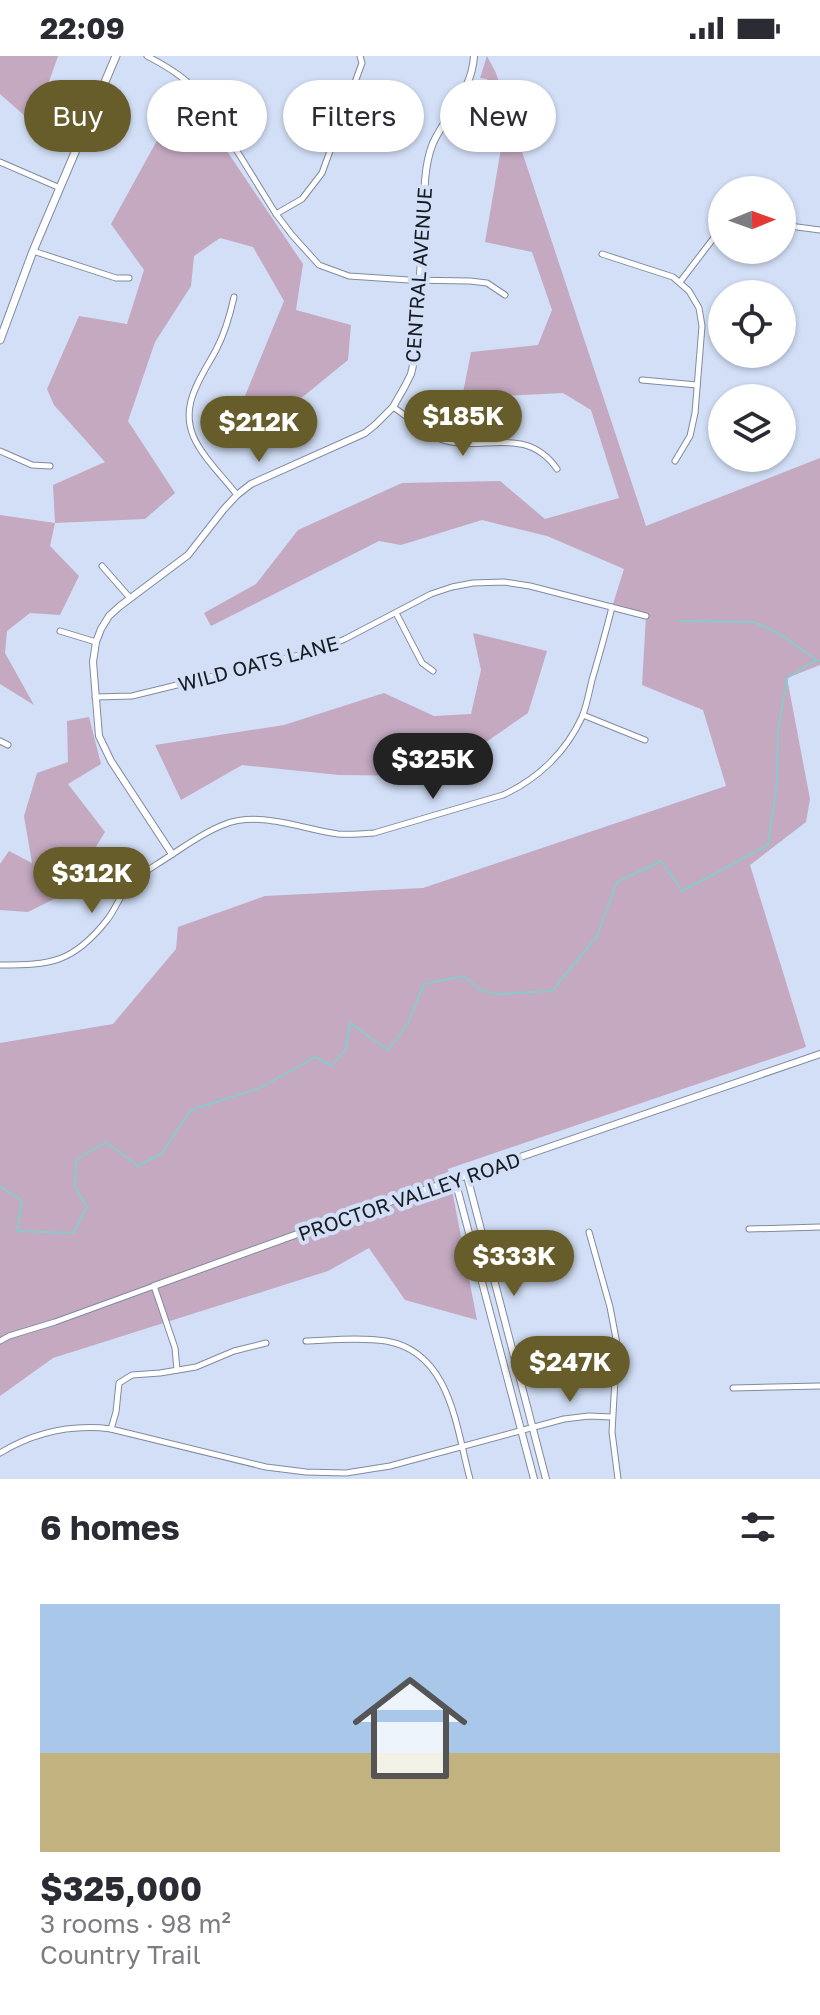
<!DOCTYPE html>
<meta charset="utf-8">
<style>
body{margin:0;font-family:"Golos Text",sans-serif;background:#f2f2f3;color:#2b2b33;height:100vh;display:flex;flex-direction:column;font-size:30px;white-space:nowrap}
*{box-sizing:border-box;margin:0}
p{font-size:26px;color:#7c7c81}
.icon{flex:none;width:44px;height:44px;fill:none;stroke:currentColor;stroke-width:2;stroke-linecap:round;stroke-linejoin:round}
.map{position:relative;height:1423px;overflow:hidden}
.details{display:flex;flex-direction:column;background:#fff;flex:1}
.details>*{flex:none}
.top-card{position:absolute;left:24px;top:24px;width:772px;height:72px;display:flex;gap:16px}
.needle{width:52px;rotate:89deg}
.tools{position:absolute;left:708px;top:120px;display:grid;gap:16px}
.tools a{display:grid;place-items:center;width:88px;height:88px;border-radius:50%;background:#fff;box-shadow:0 2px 6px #0004;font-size:40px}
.price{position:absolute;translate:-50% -68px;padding:0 18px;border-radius:28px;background:#665d2a;color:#fff;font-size:26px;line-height:52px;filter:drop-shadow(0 2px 4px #0008)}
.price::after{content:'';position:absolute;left:50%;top:48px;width:24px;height:18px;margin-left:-12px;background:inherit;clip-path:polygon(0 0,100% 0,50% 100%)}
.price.active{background:#222;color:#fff}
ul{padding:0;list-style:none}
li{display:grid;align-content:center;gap:16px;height:424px;padding:0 40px}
li span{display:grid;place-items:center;height:248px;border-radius:0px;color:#555}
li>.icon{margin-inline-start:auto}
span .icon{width:144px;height:144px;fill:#fffc;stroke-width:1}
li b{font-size:34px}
h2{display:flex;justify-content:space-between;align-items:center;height:96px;padding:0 40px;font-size:34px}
.chip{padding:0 28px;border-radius:36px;background:#fff;box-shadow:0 2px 6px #0004;font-size:28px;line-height:72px}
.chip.active{background:#665d2a;color:#fff}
.status{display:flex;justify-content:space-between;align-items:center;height:56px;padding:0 40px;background:#fff;direction:ltr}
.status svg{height:22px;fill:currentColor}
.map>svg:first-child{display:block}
.green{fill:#c4a9c1}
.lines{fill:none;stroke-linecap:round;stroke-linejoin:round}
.stream{stroke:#8bcacc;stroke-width:2}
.minor-casing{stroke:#808aa0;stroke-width:7}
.tertiary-casing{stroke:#808aa0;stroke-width:8}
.secondary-casing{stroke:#808aa0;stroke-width:9}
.minor{stroke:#fff;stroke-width:5}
.tertiary{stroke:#fff;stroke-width:6}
.secondary{stroke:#fff;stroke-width:7}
.labels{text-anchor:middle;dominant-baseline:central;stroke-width:8;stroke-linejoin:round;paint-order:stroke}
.street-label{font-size:20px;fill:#171b23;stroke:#d2dff6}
</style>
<div class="status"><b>22:09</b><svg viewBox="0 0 49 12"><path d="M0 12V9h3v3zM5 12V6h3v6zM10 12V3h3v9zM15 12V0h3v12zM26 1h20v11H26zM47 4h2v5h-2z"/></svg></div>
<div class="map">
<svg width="820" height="1423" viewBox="0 0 820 1423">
<rect width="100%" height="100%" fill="#d2dff6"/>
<!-- green -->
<g class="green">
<path d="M0,0h58l-24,68 -34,-30z"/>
<path d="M487,0l9,17 150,453 174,-68v207l-33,13 23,121 -4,23 -56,43 56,182 -358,122 29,151 -72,-20 -36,-52 -41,23 -275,87 -53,38v-353l113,-19 63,-75 2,-22 87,-31 158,-8 303,-102 -23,-76 -61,-25 4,-69 -34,-9 12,-38 -77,-33 -65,-16 -81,25 -22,-4 -168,85 -7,-13 52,-29 42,-54 104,-47 98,-2 45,38 74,-21 -28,-88 -28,-17 -101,5 9,-46 67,-7 14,-35 -20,-58 -47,-10 18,-105 -16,-58 -7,-1z"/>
<path d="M212,73l91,135 -7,46 55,15 -3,35 -43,35 -51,33 -16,-15 46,-112 -31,-54 -33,-9 -26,18 -3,30 -36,56 -27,79 47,72 -30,26 -90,4 -5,23 29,30 -19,39 -30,-2 -23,18 -2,22 29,52 -34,-21v-169l55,8 -2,-38 52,-23 -51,-57 -7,-16 32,-73 48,8 17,-54 -33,-46 49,-89 20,12z"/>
<path d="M473,577l74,18 -19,62 -91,63 -98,-1 -97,-10 -61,35 -26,-55 129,-20 100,-32 50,23 37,-2 10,-44z"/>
<path d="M89,661l12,47 -33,20 37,48 -37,60 -40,20 -28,-2v-46l9,-13 23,12 -8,-47 13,-43 31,-11 -1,-41z"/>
</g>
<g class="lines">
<!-- stream -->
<g class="stream">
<path d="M679,565l75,1 29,14 32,23"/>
<path d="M0,1130l22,15 -5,30 56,2 14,-26 -12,-20 1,-27 30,-18 32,24 23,-12 30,-44 69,-22 55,-31 17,9 14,-18 4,-25 38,27 20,-27 16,-39 40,-8 18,15 18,3 52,-3 45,-55 20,-54 44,-21 21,30 86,-46 9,-64 1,-51 9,-52 24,-15 9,-3"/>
</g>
<!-- minor casing -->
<g class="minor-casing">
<g id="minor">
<path d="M147,0c23,12 42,24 59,45l70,113 16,21 27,30 30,11 60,4 61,1 17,2 18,12"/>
<path d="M0,106l60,26"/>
<path d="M276,158l26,-15 20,-26 40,-110 -2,-7"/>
<path d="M782,169l38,5"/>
<path d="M33,195l83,27h13"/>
<path d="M602,198l71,23 16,14 10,17 3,18 -7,87 -5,23 -15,25"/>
<path d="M680,226l36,-47 6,-4"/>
<path d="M234,241c-4,18 -9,36 -18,53 -16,30 -41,60 -17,97 10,17 26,32 38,48"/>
<path d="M642,324l55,5"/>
<path d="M393,351c16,10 29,25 47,32 40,15 85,-16 117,30"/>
<path d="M0,395l32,14 18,1"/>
<path d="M102,510l28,32"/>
<path d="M396,557l26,50 11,8"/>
<path d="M60,575l36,11"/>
<path d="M95,641l37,-1 184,-45 29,-12 86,-45 21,-7 21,-4 31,-1 26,4 116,30"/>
<path d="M583,659l62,25"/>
<path d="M0,685l8,4"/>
<path d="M0,909c51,0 73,-2 107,-45 9,-11 13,-26 23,-36 10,-10 23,-17 35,-25 19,-12 37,-26 58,-34 36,-15 78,4 115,9 12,1 24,0 36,-1l129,-38c35,-16 63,-43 79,-78 5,-12 7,-25 10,-37 7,-24 14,-48 20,-73"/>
<path d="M749,1173l71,-2"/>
<path d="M589,1176l21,75 7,37 -5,88 6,47"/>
<path d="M0,1285l9,-5 46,-14 99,-36 21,62 2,22"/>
<path d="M306,1285c26,-1 54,-4 80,0 65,11 70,87 84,138"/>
<path d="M733,1332l87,-2"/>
<path d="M111,1373l5,-17 3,-29 13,-8 28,-2 36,-6 38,-16 32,-8"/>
<path d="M0,1397c35,-21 71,-29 111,-24l155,38 40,5 40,1 44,-7 174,-47 25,-3 23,1"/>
</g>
</g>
<!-- tertiary casing -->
<g class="tertiary-casing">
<g id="tertiary">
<path d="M172,798l-61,-93 -12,-25 -6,-74 3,-20 5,-13 8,-13 11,-10 68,-51 36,-46 13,-14 14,-11 114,-51 10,-8 18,-18 12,-21 6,-12 5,-22 9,-171c1,-13 3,-26 8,-38 14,-30 39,-52 41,-87"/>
<path d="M467,1120l79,303"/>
<path d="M455,1124l79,299"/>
<path d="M154,1230l160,-58 506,-174"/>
</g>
</g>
<!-- secondary casing -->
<g class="secondary-casing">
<path id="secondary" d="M0,284l33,-89 83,-195"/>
</g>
<!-- minor -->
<use href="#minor" class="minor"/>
<!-- tertiary -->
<use href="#tertiary" class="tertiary"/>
<!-- secondary -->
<use href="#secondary" class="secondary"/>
</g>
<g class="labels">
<!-- street labels -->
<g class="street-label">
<text transform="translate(418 219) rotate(-86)">CENTRAL AVENUE</text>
<text transform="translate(258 607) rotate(-15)">WILD OATS LANE</text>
<text transform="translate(409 1140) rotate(-19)">PROCTOR VALLEY ROAD</text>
</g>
</g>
</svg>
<div class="tools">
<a><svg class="needle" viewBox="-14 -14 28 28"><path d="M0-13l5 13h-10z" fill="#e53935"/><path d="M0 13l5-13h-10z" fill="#7c7c81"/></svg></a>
<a><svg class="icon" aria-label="locate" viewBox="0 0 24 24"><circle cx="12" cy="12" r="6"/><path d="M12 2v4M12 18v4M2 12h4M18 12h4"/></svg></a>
<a><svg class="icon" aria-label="layers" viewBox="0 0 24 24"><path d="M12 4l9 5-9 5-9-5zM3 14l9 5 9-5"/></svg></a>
</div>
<b class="price" style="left:463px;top:402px">$185K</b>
<b class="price" style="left:259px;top:408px">$212K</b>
<b class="price active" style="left:433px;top:745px">$325K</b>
<b class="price" style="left:92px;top:859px">$312K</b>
<b class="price" style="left:514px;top:1242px">$333K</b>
<b class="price" style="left:570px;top:1348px">$247K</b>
<div class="top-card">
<a class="chip active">Buy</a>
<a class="chip">Rent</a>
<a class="chip">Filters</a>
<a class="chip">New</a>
</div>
</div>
<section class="details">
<h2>6 homes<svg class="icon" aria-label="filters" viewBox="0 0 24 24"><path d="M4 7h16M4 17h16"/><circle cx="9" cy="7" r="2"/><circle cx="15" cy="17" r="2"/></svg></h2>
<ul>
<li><span style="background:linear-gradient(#a9c7e8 60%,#c2b280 0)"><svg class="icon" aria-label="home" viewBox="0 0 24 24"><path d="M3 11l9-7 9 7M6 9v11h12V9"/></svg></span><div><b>$325,000</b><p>3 rooms · 98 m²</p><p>Country Trail</p></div></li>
</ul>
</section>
